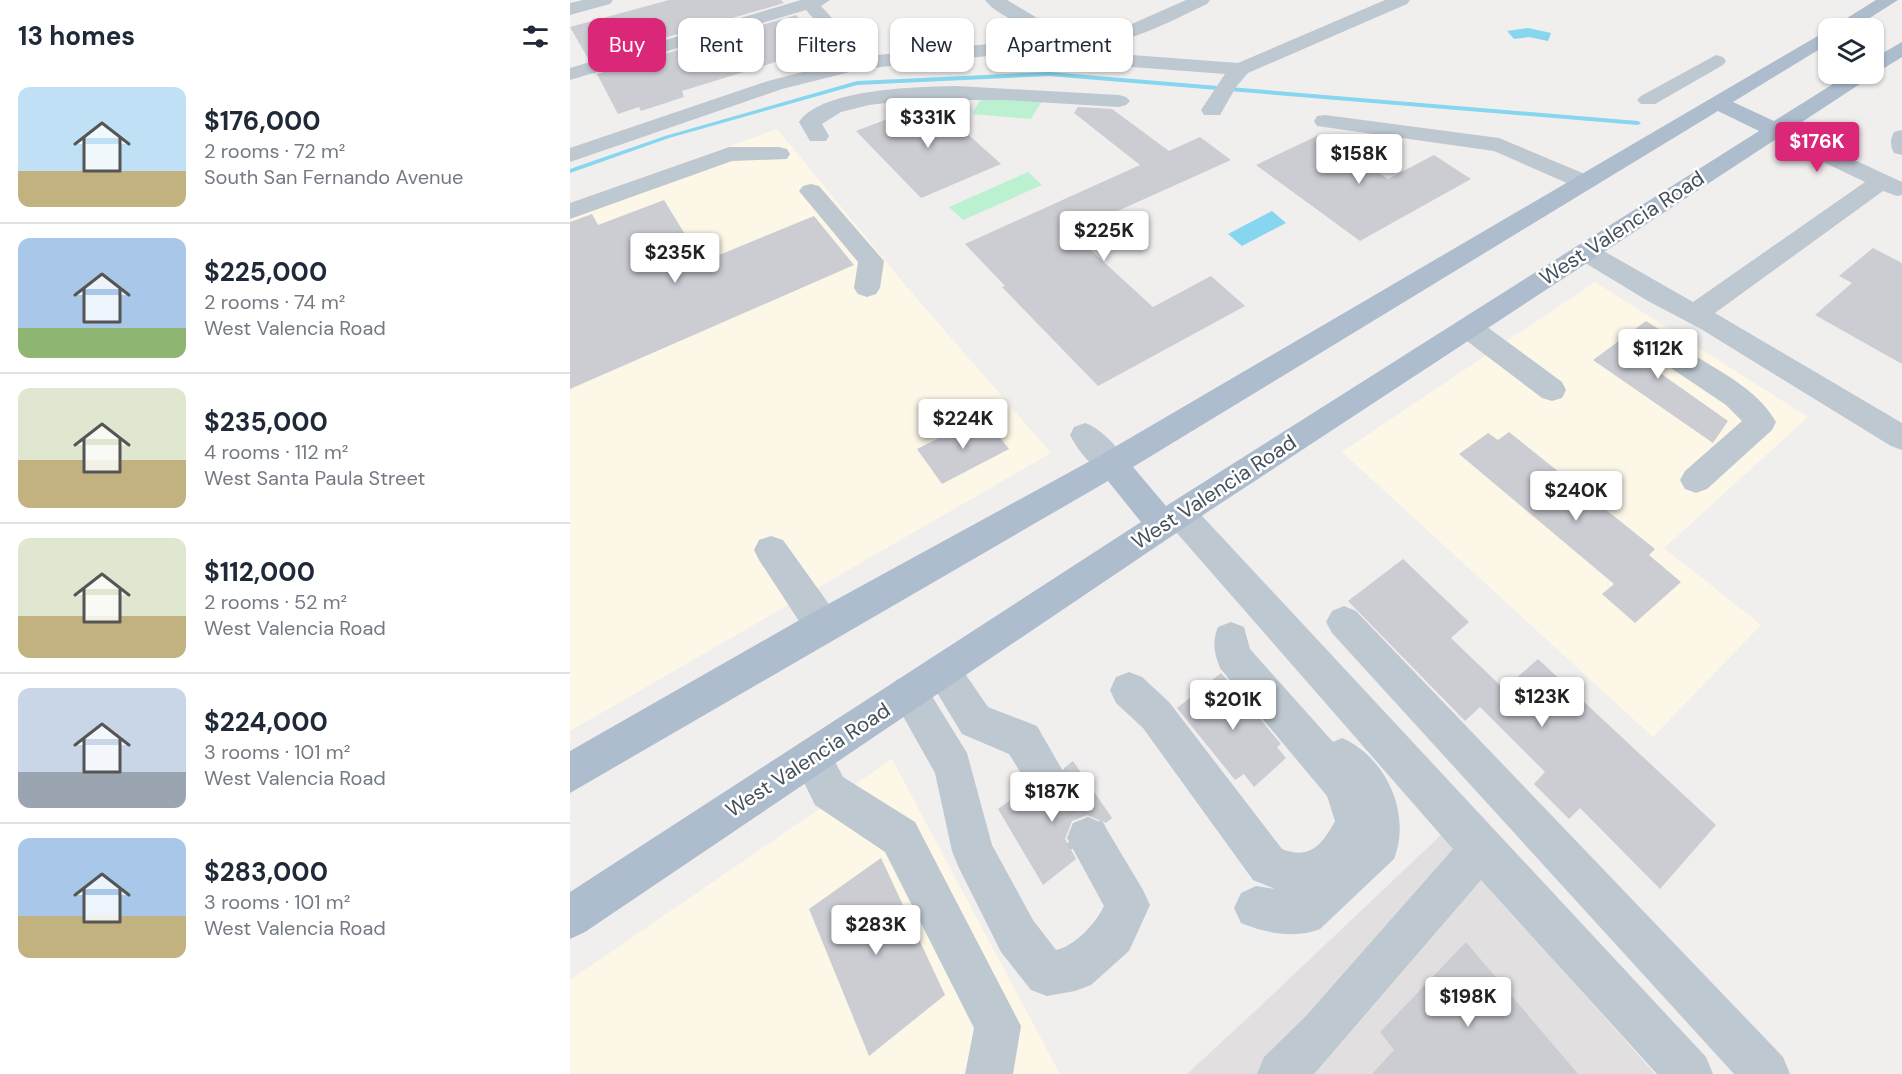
<!DOCTYPE html>
<meta charset="utf-8">
<style>
body{margin:0;font-family:"DM Sans",sans-serif;background:#f6f6f7;color:#1f2937;height:100vh;display:flex;flex-direction:column;font-size:22px;white-space:nowrap}
*{box-sizing:border-box;margin:0}
p{font-size:20px;color:#747a83}
.icon{flex:none;width:33px;height:33px;fill:none;stroke:currentColor;stroke-width:2;stroke-linecap:round;stroke-linejoin:round}
.map{position:relative;flex:1;overflow:hidden}
.side{display:flex;flex-direction:column;background:#fff;width:570px}
.side>*{flex:none}
.guide{position:absolute;left:18px;top:18px;width:570px;height:54px;display:flex;gap:12px}
.fabs{position:absolute;left:1248px;top:18px;display:grid;gap:12px}
.fabs a{display:grid;place-items:center;width:66px;height:66px;border-radius:12px;background:#fff;box-shadow:0 2px 4px #0004;font-size:30px}
.price{position:absolute;translate:-50% -51px;padding:0 14px;border-radius:6px;background:#fff;color:#222;font-size:20px;line-height:39px;filter:drop-shadow(0 2px 3px #0008)}
.price::after{content:'';position:absolute;left:50%;top:36px;width:18px;height:14px;margin-left:-9px;background:inherit;clip-path:polygon(0 0,100% 0,50% 100%)}
.price.current{background:#db2777;color:#fff}
ul{padding:0;list-style:none}
li{display:flex;align-items:center;gap:18px;height:150px;padding:0 18px}
li+li{border-top:2px solid #e0e1e3}
li span{display:grid;place-items:center;flex:none;width:168px;height:120px;border-radius:12px;color:#555}
li>.icon{margin-inline-start:auto}
span .icon{width:72px;height:72px;fill:#fffc;stroke-width:1}
li b{font-size:26px}
h2{display:flex;justify-content:space-between;align-items:center;height:72px;padding:0 18px;font-size:26px}
.pill{padding:0 21px;border-radius:12px;background:#fff;box-shadow:0 2px 4px #0004;font-size:21px;line-height:54px}
.pill.current{background:#db2777;color:#fff}
main{display:flex;flex:1;min-height:0}
.map>svg:first-child{display:block}
.commercial{fill:#fdf7e7}
.education{fill:#e2dfe0}
.green{fill:#bbf1d1}
.water{fill:#86d6ef}
.lines{fill:none;stroke-linecap:round;stroke-linejoin:round}
.stream{fill:#86d6ef;fill-rule:evenodd}
.building{fill:#cbcdd3}
.minor-tunnel{stroke:#c6c7ca;stroke-width:42;stroke-dasharray:42 21;stroke-linecap:butt}
.minor{fill:#bec8d1;fill-rule:evenodd}
.major{fill:#adbdce;fill-rule:evenodd}
.labels{text-anchor:middle;dominant-baseline:central;stroke-width:5;stroke-linejoin:round;paint-order:stroke}
.street-label{font-size:21px;fill:#46515c;stroke:#fff}
</style>
<main>
<section class="side">
<h2>13 homes<svg class="icon" aria-label="filters" viewBox="0 0 24 24"><path d="M4 7h16M4 17h16"/><circle cx="9" cy="7" r="2"/><circle cx="15" cy="17" r="2"/></svg></h2>
<ul>
<li><span style="background:linear-gradient(#bfe0f5 70%,#c2b280 0)"><svg class="icon" aria-label="home" viewBox="0 0 24 24"><path d="M3 11l9-7 9 7M6 9v11h12V9"/></svg></span><div><b>$176,000</b><p>2 rooms · 72 m²</p><p>South San Fernando Avenue</p></div></li>
<li><span style="background:linear-gradient(#a9c7e8 75%,#8fb573 0)"><svg class="icon" aria-label="home" viewBox="0 0 24 24"><path d="M3 11l9-7 9 7M6 9v11h12V9"/></svg></span><div><b>$225,000</b><p>2 rooms · 74 m²</p><p>West Valencia Road</p></div></li>
<li><span style="background:linear-gradient(#dfe7d0 60%,#c2b280 0)"><svg class="icon" aria-label="home" viewBox="0 0 24 24"><path d="M3 11l9-7 9 7M6 9v11h12V9"/></svg></span><div><b>$235,000</b><p>4 rooms · 112 m²</p><p>West Santa Paula Street</p></div></li>
<li><span style="background:linear-gradient(#dfe7d0 65%,#c2b280 0)"><svg class="icon" aria-label="home" viewBox="0 0 24 24"><path d="M3 11l9-7 9 7M6 9v11h12V9"/></svg></span><div><b>$112,000</b><p>2 rooms · 52 m²</p><p>West Valencia Road</p></div></li>
<li><span style="background:linear-gradient(#c9d6e8 70%,#9aa5b1 0)"><svg class="icon" aria-label="home" viewBox="0 0 24 24"><path d="M3 11l9-7 9 7M6 9v11h12V9"/></svg></span><div><b>$224,000</b><p>3 rooms · 101 m²</p><p>West Valencia Road</p></div></li>
<li><span style="background:linear-gradient(#a9c7e8 65%,#c2b280 0)"><svg class="icon" aria-label="home" viewBox="0 0 24 24"><path d="M3 11l9-7 9 7M6 9v11h12V9"/></svg></span><div><b>$283,000</b><p>3 rooms · 101 m²</p><p>West Valencia Road</p></div></li>
</ul>
</section>
<div class="map">
<svg width="1332" height="1074" viewBox="0 0 1332 1074">
<rect width="100%" height="100%" fill="#f1eeee"/>
<!-- commercial -->
<g class="commercial">
<path d="M207,129l130,158 144,166 -481,278v-528z"/>
<path d="M1025,282l213,135 -144,131 97,77 -108,112 -311,-285z"/>
<path d="M322,759l168,315h-490v-94z"/>
</g>
<!-- education -->
<path class="education" d="M872,834l213,240h-468l65,-60z"/>
<!-- green -->
<g class="green">
<path d="M412,97l60,4 -11,18 -59,-5z"/>
<path d="M458,172l14,13 -79,35 -14,-13z"/>
</g>
<!-- water -->
<g class="water">
<path d="M958,28l23,5 -3,8 -19,-4 -15,2 -7,-8z"/>
<path d="M702,211l14,12 -44,23 -14,-12z"/>
</g>
<g class="lines">
<!-- stream -->
<path class="stream" d="M479,72l589,49 3,2 -3,2 -589,-49 -192,9 -188,53 -99,35v-4l95,-33 192,-55z"/>
</g>
<!-- building -->
<g class="building">
<path d="M99,0h112l3,3 -195,57 -19,-33z"/>
<path d="M226,15l27,29 -23,8 2,2 -120,37 2,6 -43,14 -2,-4 -21,7 -21,-40z"/>
<path d="M362,102l69,62 -80,34 -65,-67z"/>
<path d="M508,107l34,2 57,42 31,-14 31,23 -160,72 82,75 58,-31 34,30 -147,80 -96,-99 3,-1 -40,-42 175,-79 -66,-52z"/>
<path d="M751,134l67,45 46,-24 37,24 -111,62 -104,-76z"/>
<path d="M94,200l38,62 112,-46 40,49 -284,124v-167l22,-8 6,11z"/>
<path d="M1303,248l29,15v101l-87,-49 37,-32 -13,-7z"/>
<path d="M1076,321l27,17 -30,23 85,60 -15,22 -120,-83z"/>
<path d="M413,416l26,33 -67,35 -25,-35z"/>
<path d="M939,432l146,117 -6,6 32,27 -46,41 -33,-29 12,-10 -155,-130 29,-21 10,7z"/>
<path d="M833,559l66,63 -18,16 53,51 34,-30 178,166 -56,64 -80,-81 -11,11 -35,-35 11,-12 -65,-65 -15,14 -117,-120z"/>
<path d="M651,673l60,71 -4,3 9,11 -32,29 -10,-13 -9,6 -58,-72z"/>
<path d="M503,761l39,57 -6,5 -19,-8 -15,6 -7,18 11,20 -33,26 -45,-76 29,-21 6,8 14,6 16,-6 7,-15 -6,-13z"/>
<path d="M311,858l64,137 -76,61 -60,-147z"/>
<path d="M896,942l112,132h-206l22,-24 -14,-18z"/>
</g>
<g class="lines">
<!-- minor-tunnel -->
<path class="minor-tunnel" d="M478,780l40,58"/>
<!-- minor -->
<g class="minor">
<path d="M13,0h30l-3,4 -40,11v-12z"/>
<path d="M231,0h29l-9,6 46,50 121,-12 250,19 147,-63h25l-3,4 -159,69 -12,14 -16,28h-16l-3,-5 24,-36 -237,-18 -126,13 -80,20 -212,73v-14l198,-67 81,-21 -43,-50 -236,70v-12z"/>
<path d="M415,0h22l42,25 28,10 19,-1 29,-7 61,-27h24l-3,4c-65,31 -119,63 -189,20 -10,-7 -26,-14 -33,-24z"/>
<path d="M1146,55l7,2 3,4 -3,4 -68,39h-14l-4,-4 4,-4z"/>
<path d="M387,86l162,9 7,2 4,4 -4,4 -7,2 -114,-7h-94l-42,5 -28,7 -19,12 7,12 -3,5h-16l-11,-19c23,-34 120,-35 158,-36z"/>
<path d="M755,115l174,23 93,39 4,5 -4,5h-16l-82,-36 -177,-25 -3,-5 3,-5z"/>
<path d="M1205,123l127,59v13l-5,1 -14,-5 -168,122 187,110v27l-11,-4 -190,-117 -53,-28 -71,-43 -4,-6 4,-6 9,-2 9,2 98,56 172,-120 -98,-47 -3,-5 3,-5z"/>
<path d="M1332,130v25l-8,-2c-4,-7 -4,-14 0,-21z"/>
<path d="M159,147h50l8,2 3,5 -3,5 -55,2 -162,58v-16z"/>
<path d="M241,184l8,2 65,75 -4,27 -4,6 -9,3 -9,-3 -4,-6 4,-26 -59,-71 4,-5z"/>
<path d="M899,318l10,3 83,61 4,8 -4,8 -10,3 -10,-3 -83,-63 -4,-7 4,-7z"/>
<path d="M1105,347l10,3c31,19 73,39 91,72l-4,8 -65,59 -11,4 -11,-4 -5,-9 5,-9 57,-50 -16,-16 -61,-41 -4,-7 4,-7z"/>
<path d="M515,423c17,6 34,25 42,41l-4,9c-23,8 -43,-19 -53,-38l4,-8z"/>
<path d="M610,500l11,4 515,553 7,17h-56l-176,-194 -167,194h-57l7,-17 42,-41 147,-167 -284,-325 -5,-10 5,-10z"/>
<path d="M201,536l12,4 53,74 5,12 -5,12 -13,4 -13,-4 -51,-78 -5,-10 5,-10z"/>
<path d="M774,606l12,5 427,446 7,17h-56l-402,-441 -6,-11 6,-11z"/>
<path d="M661,622l13,5 6,22 83,93 9,-4c44,19 70,76 52,121l-74,70c-24,10 -55,4 -79,-6l-7,-15 7,-15 15,-7 19,3 -22,-9 -110,-152 -27,-25 -6,-13 6,-13 13,-5 13,5 27,25 113,147c28,11 40,-4 53,-28l-8,-25 -107,-128c-6,-15 -8,-26 -2,-41z"/>
<path d="M372,654l13,5 33,48 49,19 31,54 -6,14 -14,6 -14,-6 -25,-40 -47,-20 -38,-63 5,-12z"/>
<path d="M339,675l13,5 45,73 25,92 41,75 23,30c19,-4 40,-27 48,-44l-37,-68 6,-15 15,-6 15,6 40,67 7,15 -21,46 -38,34 -16,6 -28,5 -16,-6 -30,-38 -43,-86 -6,-15 -17,-78 -45,-80 6,-13z"/>
<path d="M242,738l14,6 17,33 72,45 106,204 -8,48h-48l9,-46 -89,-176 -70,-47 -23,-47 6,-14z"/>
</g>
<!-- major -->
<g class="major">
<path d="M1306,0h22l-44,28h-23z"/>
<path d="M1258,30v14l-95,58 41,19 75,-47h23l-3,4 -663,435 -621,419 -15,7v-47l571,-370 -33,-41 -538,312v-42l240,-137 291,-159zM1148,111l41,20 -593,375 -33,-39z"/>
<path d="M1332,42v15l-21,13 -7,2v-14z"/>
</g>
</g>
<g class="labels">
<!-- street labels -->
<g class="street-label">
<text transform="translate(1052 228) rotate(-33)">West Valencia Road</text>
<text transform="translate(644 492) rotate(-33)">West Valencia Road</text>
<text transform="translate(238 760) rotate(-33)">West Valencia Road</text>
</g>
</g>
</svg>
<div class="fabs">
<a><svg class="icon" aria-label="layers" viewBox="0 0 24 24"><path d="M12 4l9 5-9 5-9-5zM3 14l9 5 9-5"/></svg></a>
</div>
<b class="price" style="left:358px;top:149px">$331K</b>
<b class="price current" style="left:1247px;top:173px">$176K</b>
<b class="price" style="left:789px;top:185px">$158K</b>
<b class="price" style="left:534px;top:262px">$225K</b>
<b class="price" style="left:105px;top:284px">$235K</b>
<b class="price" style="left:1088px;top:380px">$112K</b>
<b class="price" style="left:393px;top:450px">$224K</b>
<b class="price" style="left:1006px;top:522px">$240K</b>
<b class="price" style="left:972px;top:728px">$123K</b>
<b class="price" style="left:663px;top:731px">$201K</b>
<b class="price" style="left:482px;top:823px">$187K</b>
<b class="price" style="left:306px;top:956px">$283K</b>
<b class="price" style="left:898px;top:1028px">$198K</b>
<div class="guide">
<a class="pill current">Buy</a>
<a class="pill">Rent</a>
<a class="pill">Filters</a>
<a class="pill">New</a>
<a class="pill">Apartment</a>
</div>
</div>
</main>
